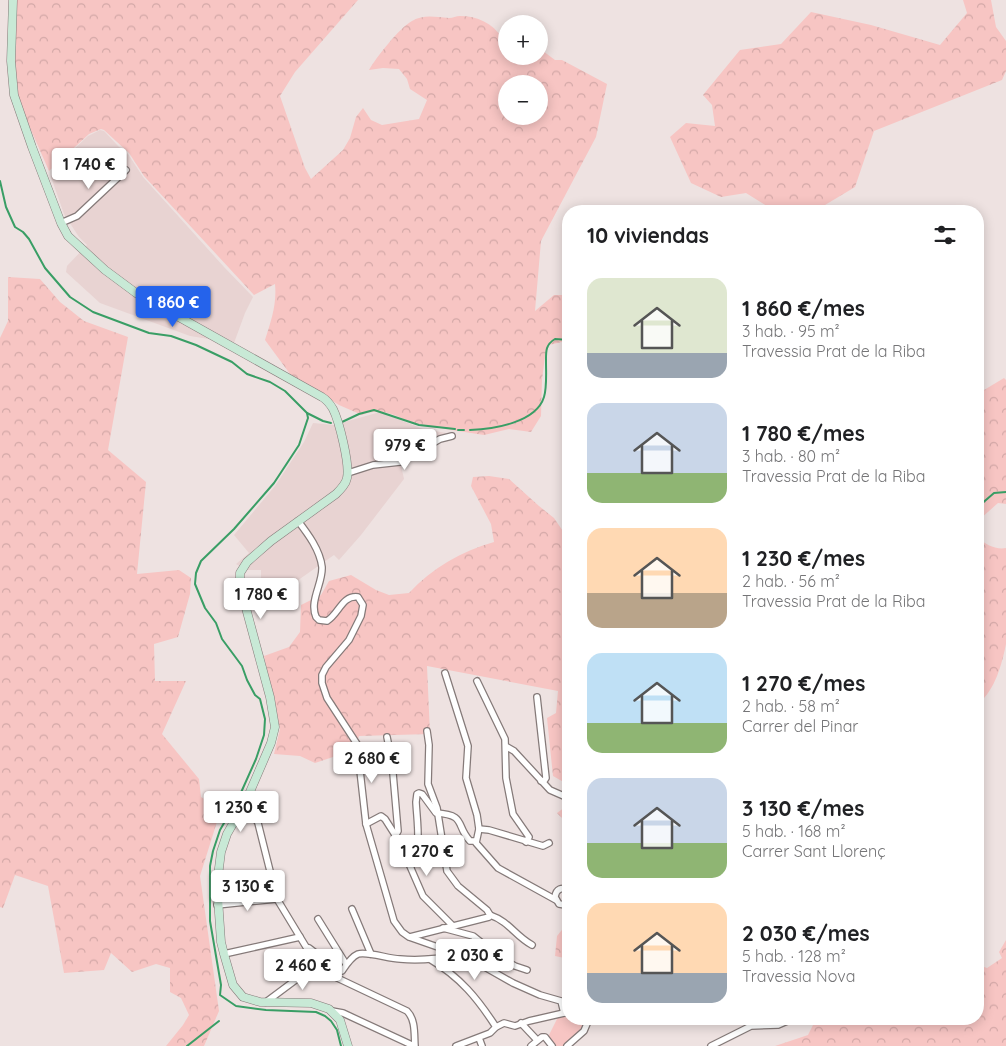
<!DOCTYPE html>
<html lang="es">
<meta charset="utf-8">
<style>
body{margin:0;font-family:Quicksand,sans-serif;background:#f2f2f2;color:#202124;height:100vh;display:flex;flex-direction:column;font-size:19px;white-space:nowrap}
*{box-sizing:border-box;margin:0}
p{font-size:16px;color:#757577}
.icon{flex:none;width:28px;height:28px;fill:none;stroke:currentColor;stroke-width:2;stroke-linecap:round;stroke-linejoin:round}
.map{position:relative;flex:1;overflow:hidden}
.details{position:absolute;left:562px;top:205px;width:422px;height:820px;display:flex;flex-direction:column;background:#fff;border-radius:20px;box-shadow:0 2px 12px #0003}
.details>*{flex:none}
.controls{position:absolute;left:498px;top:15px;display:grid;gap:10px}
.controls a{display:grid;place-items:center;width:50px;height:50px;border-radius:50%;background:#fff;box-shadow:0 2px 12px #0003;font-size:25px}
.price{position:absolute;translate:-50% -42px;padding:0 11px;border-radius:5px;background:#fff;color:#222;font-size:16px;line-height:32px;filter:drop-shadow(0 1px 2px #0008)}
.price::after{content:'';position:absolute;left:50%;top:30px;width:15px;height:11px;margin-left:-8px;background:inherit;clip-path:polygon(0 0,100% 0,50% 100%)}
.price.on{background:#2563eb;color:#fff}
ul{padding:0;list-style:none}
li{display:flex;align-items:center;gap:15px;height:125px;padding:0 25px}
li span{display:grid;place-items:center;flex:none;width:140px;height:100px;border-radius:15px;color:#555}
li>.icon{margin-inline-start:auto}
span .icon{width:60px;height:60px;fill:#fffc;stroke-width:1}
li b{font-size:21px}
h2{display:flex;justify-content:space-between;align-items:center;height:60px;padding:0 25px;font-size:21px}
.map>svg:first-child{display:block}
.built{fill:#e8d3d2}
.green{fill:#f7c5c3}
.forest{fill:url(#forest-crowns);fill-rule:evenodd}
.lines{fill:none;stroke-linecap:round;stroke-linejoin:round}
.stream{stroke:#399e65;stroke-width:2}
.street-casing{stroke:#857a79;stroke-width:8}
.secondary-casing{stroke:#857a79;stroke-width:9}
.street{stroke:#fff;stroke-width:5.5}
.secondary{stroke:#c8e9d6;stroke-width:8}
</style>
<div class="map">
<svg width="1006" height="1046" viewBox="0 0 1006 1046">
<defs>
<pattern id="forest-crowns" width="20" height="18" patternUnits="userSpaceOnUse" patternTransform="scale(1.25)"><rect width="20" height="18" fill="#f7c5c3"/><path d="M2 6a3 3 0 1 1 6 0M12 15a3 3 0 1 1 6 0" fill="none" stroke="#d3a8a7"/></pattern>
</defs>
<rect width="100%" height="100%" fill="#eee2e1"/>
<!-- built -->
<g class="built">
<path d="M100,130l4,1 15,16 9,7 15,23 81,90 29,30 -8,16 -11,30 -44,-7 -90,-33 -34,-31 1,-6 20,-21 -8,-8 -15,-23 -13,-37 2,-8 35,-33z"/>
<path d="M380,412l43,17 23,4 -46,28 4,18 -43,56 -22,25 -5,-5 -60,42 -5,-9 -2,-6 -6,-3v-9h-14l-11,-6 13,-11 -15,-18 41,-49 29,-44 9,-19 21,2z"/>
</g>
<!-- green -->
<path class="green" d="M561,1016l19,4 4,4 -2,6 -19,16h-9l-6,-9 10,-20z"/>
<!-- forest -->
<g class="forest">
<path d="M16,0h342l-63,72 -15,24 25,72 6,11 32,-29 7,-12 6,-21 7,-9 8,12 11,5 37,-6 8,-19 -17,-11 -3,-10 -8,-10 -16,-1 -14,2c6,-11 31,-43 43,-49 12,-7 23,-4 37,-3 4,0 7,-2 11,-2 17,0 33,7 42,22l4,1v17h33v-8l16,12h7l45,24 -11,53 -55,104 -6,70 19,-16h15v47l-3,-1 -17,4 -4,11 -3,24 -1,36 -10,16 -22,-3 -25,6 -71,-11c-16,-9 -33,-17 -51,-9l-23,-10 -49,-31 -25,-34c6,-19 12,-36 10,-56l-21,11 -110,-119 -15,-23 -25,-23 -3,-1 -12,5 -40,37 -36,-82 -3,-24 6,-41zM506,84h33v32h-33z"/>
<path d="M963,0h28l5,27 10,14v30l-4,9 -128,51 -19,56 -40,24h-40l-29,-18 -25,4 -30,-14 -21,-46 16,-14 29,3 -3,-21 -9,-10 37,-45 41,-6 30,-32 60,13 69,20 27,-32z"/>
<path d="M8,277l32,2 20,23 24,19 44,16 -20,113 38,32 -9,92 42,-4 12,8 -1,16 -12,43 -24,7 1,37h31l-24,53 37,45 2,18 20,12 -21,67 19,135 -15,35h-38l17,-21 6,-10 -8,-17 -11,-6v-24l-14,-4 -24,8 -21,-19 -7,17 -40,3 -16,-87 -33,-11 -12,33 -3,-1v-569l8,-17z"/>
<path d="M1004,378l2,2v124l-8,-1 -19,17v-127z"/>
<path d="M489,476l20,3 30,27 15,12 15,22v249l-2,-5 -14,-8 -6,-58 9,-5 2,-22 -131,-25 3,68 -71,2 -7,21 -16,-1 -21,7 -15,-7 -26,-2 6,-25 -16,-73 25,-9 11,-15 1,-27 20,-10 8,-14 22,-6 25,15 13,5 20,-2c23,-25 53,-42 85,-51l-3,-18 -20,-38 2,-9z"/>
<path d="M979,537c5,8 18,13 27,11v96c-4,20 -11,46 -27,59z"/>
<path d="M569,801v19l-6,-1 -6,-6 8,-6z"/>
<path d="M569,921v38l-14,-3 2,-20z"/>
<path d="M1006,940v106h-231l33,-11 8,-16h163v-54l8,3 15,-10 -3,-6z"/>
</g>
<g class="lines">
<!-- stream -->
<g class="stream">
<path d="M0,181l6,26 9,20 8,5 6,7 16,29 25,29 23,15 56,21 22,3 25,9 36,17 15,12 23,8 15,9 22,22 1,5 -9,27 -25,38 -40,46 -33,32 -5,12 -1,11 10,24 11,15 6,16 20,27 5,14 8,15 5,4 5,20 -1,16 -8,24 -17,38 -19,33 -7,21 -3,15v55l11,64 -1,10 16,11 30,4 50,2 9,4 6,5 6,9 4,16"/>
<path d="M307,413l16,8 8,2"/>
<path d="M342,422l17,-8 15,-4 45,15 36,4"/>
<path d="M458,430h6"/>
<path d="M470,430c23,-1 66,-7 74,-33 3,-10 2,-24 2,-34 0,-11 -1,-18 9,-24l14,1"/>
<path d="M979,506l15,-13 12,-1"/>
<path d="M187,1046l32,-25"/>
</g>
<!-- street casing -->
<g class="street-casing">
<g id="street">
<path d="M61,223l16,-7 49,-46"/>
<path d="M348,473l25,-8 27,-3 40,-23 12,-3"/>
<path d="M298,521c10,13 22,29 24,46 1,16 -13,34 -6,50l3,3 8,1c12,-7 15,-26 31,-24l5,8 -2,11 -12,24 -23,27 -4,8v8l5,15 30,46 9,80 28,97 8,11 7,5 60,21 44,25 27,12 21,6 3,12"/>
<path d="M445,673l23,73 -2,32 11,37 2,14 -3,14 22,25 58,32"/>
<path d="M477,681l28,58 1,39 7,36 16,23 -3,5"/>
<path d="M537,697l9,81 -2,3h-3"/>
<path d="M387,737l5,25 6,69 -3,5"/>
<path d="M507,747l7,4 36,39 16,7"/>
<path d="M246,801l12,22 19,76 37,61 17,15 76,36c9,9 7,24 8,35"/>
<path d="M366,824l15,-8 4,3 14,22 24,55 29,29"/>
<path d="M479,829l10,1 54,16 6,-3"/>
<path d="M411,866c11,-18 6,-44 5,-64l1,-8 2,-1 3,1 14,19c31,2 19,12 34,28h6"/>
<path d="M569,891c-7,-5 -13,-2 -14,6l4,7 6,1 4,-3"/>
<path d="M217,905l60,-6"/>
<path d="M352,909l19,45"/>
<path d="M490,915c20,7 24,20 42,30"/>
<path d="M318,919l28,45"/>
<path d="M443,928l30,8 29,23 13,7 12,4"/>
<path d="M410,937l79,-20 1,-2 -3,-5 -29,-24 -11,-15 -10,-63 -9,-24 1,-39 -2,-14"/>
<path d="M309,948l30,23h3c4,-6 9,-14 16,-17 9,-3 31,5 42,5 20,2 38,0 58,-4"/>
<path d="M224,954l76,-17"/>
<path d="M431,960c29,17 47,39 65,67"/>
<path d="M266,1002l51,-38"/>
<path d="M332,1011l11,2 71,33"/>
<path d="M521,1023l16,17"/>
<path d="M479,1038l3,8"/>
<path d="M456,1046l34,-13 6,-6 8,-4 11,3 14,-5 35,-8"/>
<path d="M531,1046l11,-9h3l7,9"/>
<path d="M567,1046l17,-15 5,-12"/>
<path d="M711,1046l40,-20 27,-1 14,-6"/>
</g>
</g>
<!-- secondary casing -->
<g class="secondary-casing">
<path id="secondary" d="M13,0l-2,61 3,34 18,52 29,76 7,13 37,34 31,23 186,104c5,3 8,7 11,12 6,12 17,55 14,69 -1,6 -6,11 -11,16l-65,47 -24,21 -7,11v13l30,111 5,30 -4,16 -25,58 -19,33 -6,18 -4,32 4,58 3,12 9,31 10,12 17,5 51,1 18,6 11,11 8,26"/>
</g>
<!-- street -->
<use href="#street" class="street"/>
<!-- secondary -->
<use href="#secondary" class="secondary"/>
</g>
</svg>
<div class="controls">
<a>+</a>
<a>−</a>
</div>
<b class="price" style="left:89px;top:190px">1 740 €</b>
<b class="price on" style="left:173px;top:328px">1 860 €</b>
<b class="price" style="left:405px;top:471px">979 €</b>
<b class="price" style="left:261px;top:620px">1 780 €</b>
<b class="price" style="left:372px;top:784px">2 680 €</b>
<b class="price" style="left:241px;top:833px">1 230 €</b>
<b class="price" style="left:427px;top:877px">1 270 €</b>
<b class="price" style="left:248px;top:912px">3 130 €</b>
<b class="price" style="left:475px;top:981px">2 030 €</b>
<b class="price" style="left:303px;top:991px">2 460 €</b>
<section class="details">
<h2>10 viviendas<svg class="icon" aria-label="filters" viewBox="0 0 24 24"><path d="M4 7h16M4 17h16"/><circle cx="9" cy="7" r="2"/><circle cx="15" cy="17" r="2"/></svg></h2>
<ul>
<li><span style="background:linear-gradient(#dfe7d0 75%,#9aa5b1 0)"><svg class="icon" aria-label="home" viewBox="0 0 24 24"><path d="M3 11l9-7 9 7M6 9v11h12V9"/></svg></span><div><b>1 860 €/mes</b><p>3 hab. · 95 m²</p><p>Travessia Prat de la Riba</p></div></li>
<li><span style="background:linear-gradient(#c9d6e8 70%,#8fb573 0)"><svg class="icon" aria-label="home" viewBox="0 0 24 24"><path d="M3 11l9-7 9 7M6 9v11h12V9"/></svg></span><div><b>1 780 €/mes</b><p>3 hab. · 80 m²</p><p>Travessia Prat de la Riba</p></div></li>
<li><span style="background:linear-gradient(#ffd9b3 65%,#b9a48a 0)"><svg class="icon" aria-label="home" viewBox="0 0 24 24"><path d="M3 11l9-7 9 7M6 9v11h12V9"/></svg></span><div><b>1 230 €/mes</b><p>2 hab. · 56 m²</p><p>Travessia Prat de la Riba</p></div></li>
<li><span style="background:linear-gradient(#bfe0f5 70%,#8fb573 0)"><svg class="icon" aria-label="home" viewBox="0 0 24 24"><path d="M3 11l9-7 9 7M6 9v11h12V9"/></svg></span><div><b>1 270 €/mes</b><p>2 hab. · 58 m²</p><p>Carrer del Pinar</p></div></li>
<li><span style="background:linear-gradient(#c9d6e8 65%,#8fb573 0)"><svg class="icon" aria-label="home" viewBox="0 0 24 24"><path d="M3 11l9-7 9 7M6 9v11h12V9"/></svg></span><div><b>3 130 €/mes</b><p>5 hab. · 168 m²</p><p>Carrer Sant Llorenç</p></div></li>
<li><span style="background:linear-gradient(#ffd9b3 70%,#9aa5b1 0)"><svg class="icon" aria-label="home" viewBox="0 0 24 24"><path d="M3 11l9-7 9 7M6 9v11h12V9"/></svg></span><div><b>2 030 €/mes</b><p>5 hab. · 128 m²</p><p>Travessia Nova</p></div></li>
</ul>
</section>
</div>
